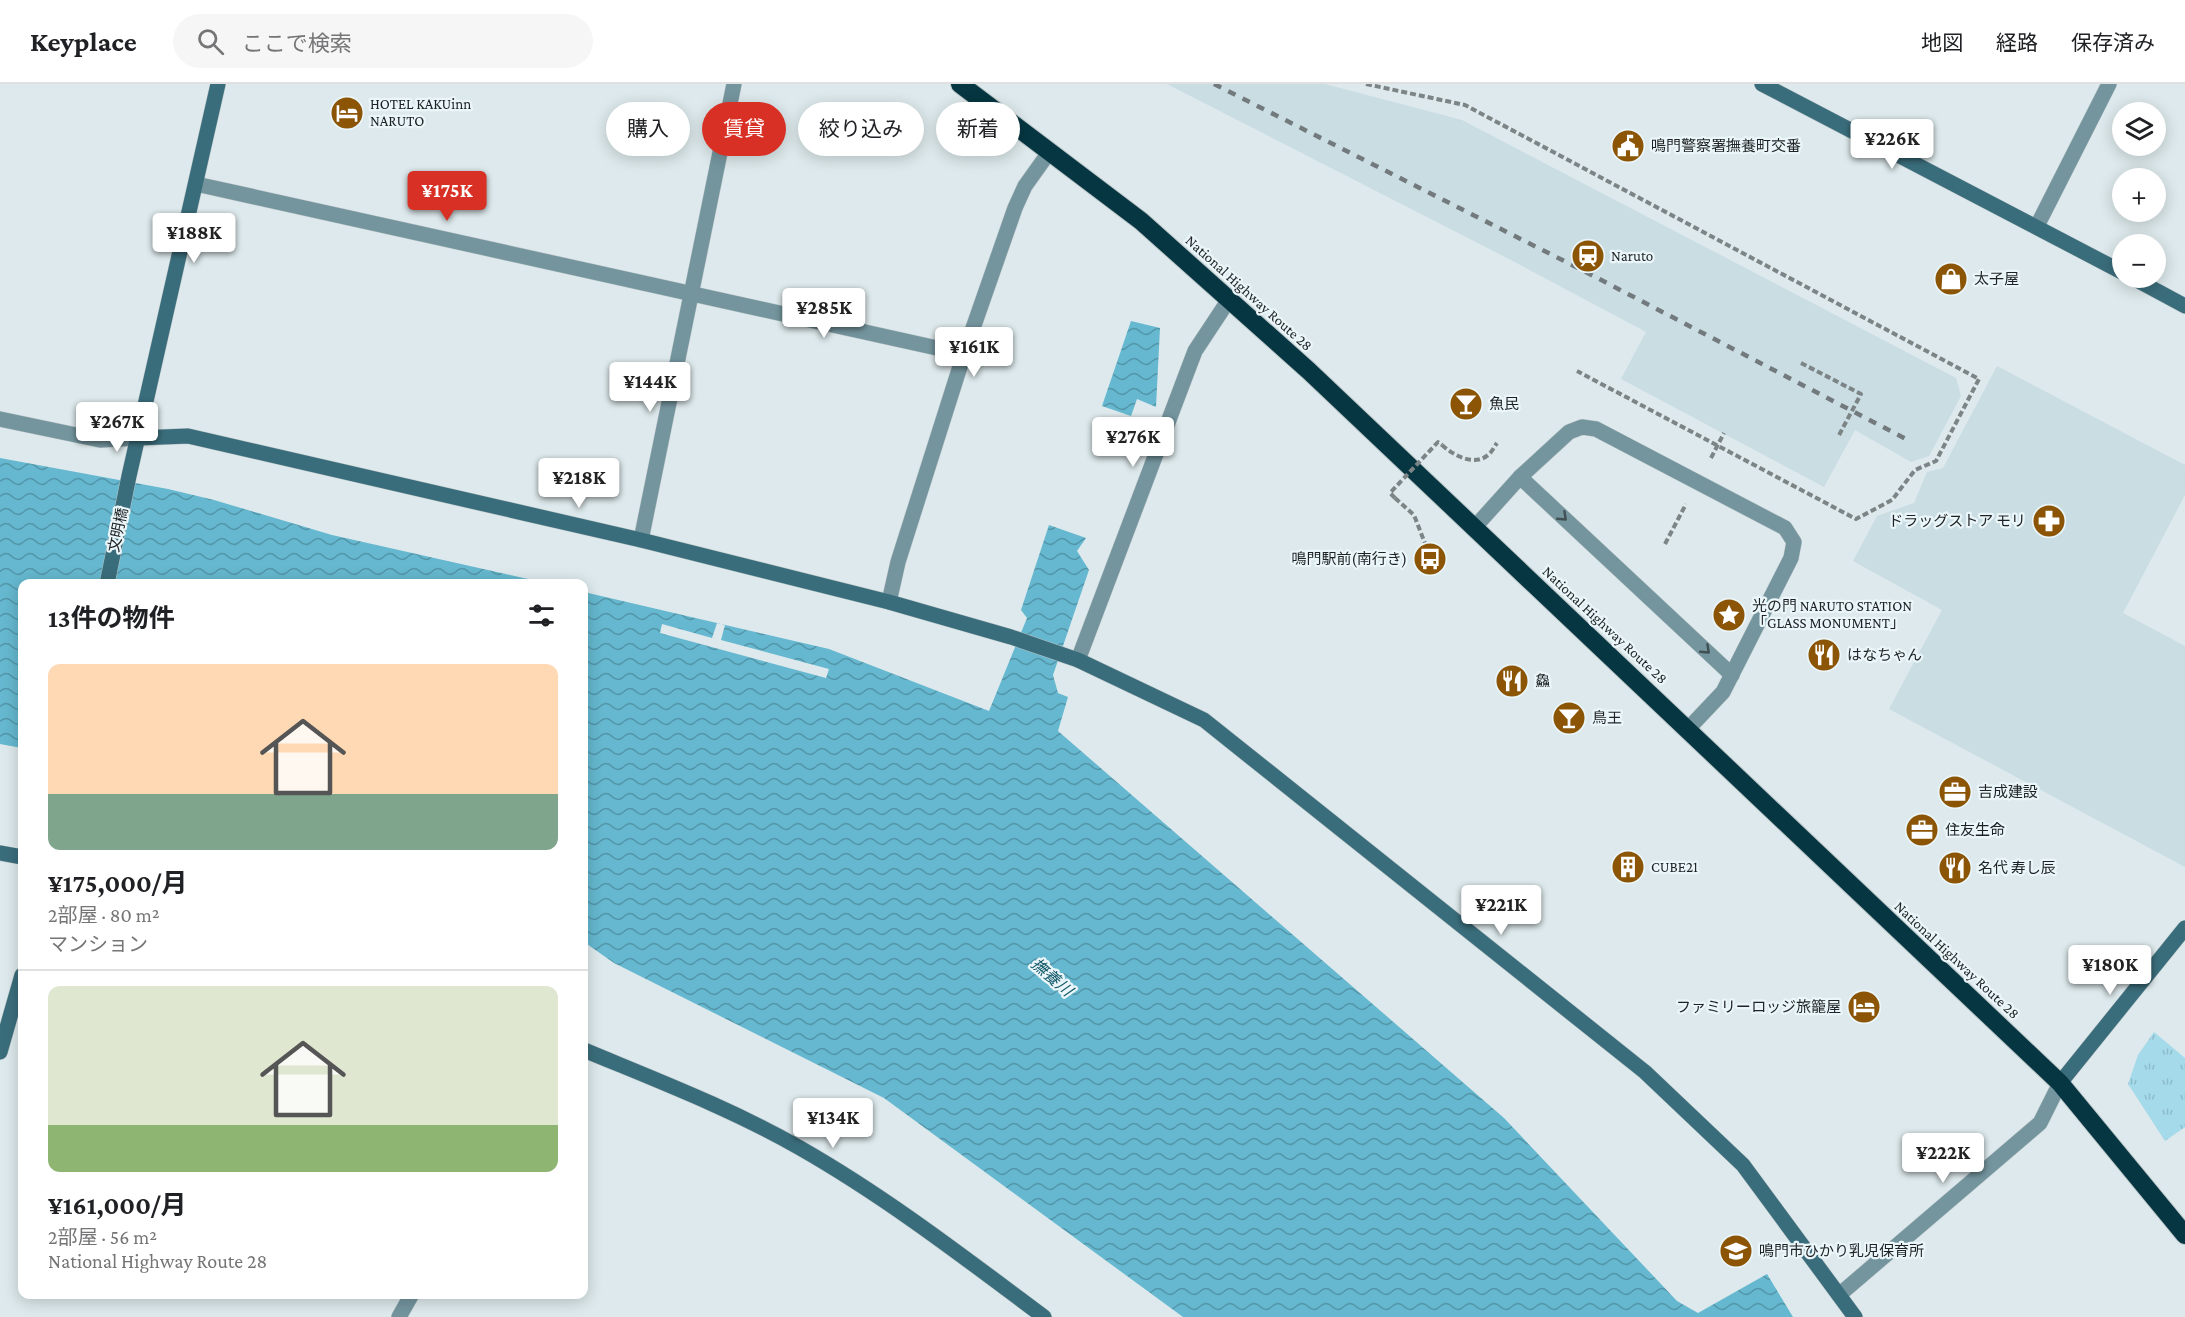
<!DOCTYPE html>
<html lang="ja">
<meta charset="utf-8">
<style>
body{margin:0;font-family:"Crimson Pro","Noto Sans JP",serif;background:#f6f6f6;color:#202124;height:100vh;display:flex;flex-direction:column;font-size:22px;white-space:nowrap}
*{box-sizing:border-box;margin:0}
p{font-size:20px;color:#757577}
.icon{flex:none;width:33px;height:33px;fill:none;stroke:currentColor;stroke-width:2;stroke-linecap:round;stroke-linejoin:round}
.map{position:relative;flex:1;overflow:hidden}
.side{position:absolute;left:18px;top:495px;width:570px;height:720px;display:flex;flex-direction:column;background:#fff;border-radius:12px;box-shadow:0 3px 15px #0003}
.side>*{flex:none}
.top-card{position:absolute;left:606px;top:18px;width:570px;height:54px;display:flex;gap:12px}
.controls{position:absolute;left:2112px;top:18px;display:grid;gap:12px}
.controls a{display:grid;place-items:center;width:54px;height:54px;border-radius:50%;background:#fff;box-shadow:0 3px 15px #0003;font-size:30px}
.price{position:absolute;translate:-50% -51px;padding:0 14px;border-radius:6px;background:#fff;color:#222;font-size:20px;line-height:39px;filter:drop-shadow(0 2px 3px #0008)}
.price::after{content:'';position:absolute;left:50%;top:36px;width:18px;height:14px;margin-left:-9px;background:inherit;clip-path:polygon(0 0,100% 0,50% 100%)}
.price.active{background:#d93025;color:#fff}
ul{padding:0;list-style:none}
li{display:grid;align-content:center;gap:12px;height:318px;padding:0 30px}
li+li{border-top:2px solid #e0e0e0}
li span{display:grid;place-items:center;height:186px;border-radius:12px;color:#555}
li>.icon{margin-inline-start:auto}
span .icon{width:108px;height:108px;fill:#fffc;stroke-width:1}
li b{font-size:26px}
h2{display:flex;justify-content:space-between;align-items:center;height:72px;padding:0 30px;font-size:26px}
.chip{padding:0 21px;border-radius:27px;background:#fff;box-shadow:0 3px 15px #0003;font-size:21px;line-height:54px}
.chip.active{background:#d93025;color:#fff}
header{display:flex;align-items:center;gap:36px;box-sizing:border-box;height:84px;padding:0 30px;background:#fff;border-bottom:2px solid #e0e0e0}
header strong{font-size:28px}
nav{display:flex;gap:33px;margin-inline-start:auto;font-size:21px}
.search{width:420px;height:54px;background:#f6f6f6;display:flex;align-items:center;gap:15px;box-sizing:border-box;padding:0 21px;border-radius:33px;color:#757577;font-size:22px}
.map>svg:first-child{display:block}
.built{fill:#c9dde3}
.grass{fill:url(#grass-tufts)}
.water{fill:url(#water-waves)}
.pier{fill:#dde9ec}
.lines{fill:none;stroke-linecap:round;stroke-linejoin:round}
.lane-casing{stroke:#bbc5c8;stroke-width:16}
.street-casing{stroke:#bbc5c8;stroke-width:16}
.secondary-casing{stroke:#bbc5c8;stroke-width:16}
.highway-casing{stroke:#bbc5c8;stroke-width:20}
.path{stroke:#7c8486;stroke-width:4;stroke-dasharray:6 3;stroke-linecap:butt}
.lane{stroke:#74959e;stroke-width:15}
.street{stroke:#74959e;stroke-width:15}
.secondary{stroke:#3a6d7b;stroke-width:15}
.highway{stroke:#053641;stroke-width:18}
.rail{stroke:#737a7d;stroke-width:4.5;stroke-dasharray:8 8;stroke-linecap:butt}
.path-bridge{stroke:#7c8486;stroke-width:4;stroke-dasharray:6 3;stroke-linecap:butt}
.oneway{stroke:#405055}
.labels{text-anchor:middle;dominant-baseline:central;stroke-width:4.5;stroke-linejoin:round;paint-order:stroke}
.poi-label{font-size:15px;fill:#1e2224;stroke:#eaf6f9;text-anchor:start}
.street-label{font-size:15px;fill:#1e2224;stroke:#eaf6f9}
.water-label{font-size:16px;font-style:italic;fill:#135969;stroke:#eaf6f9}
</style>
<header>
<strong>Keyplace</strong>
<div class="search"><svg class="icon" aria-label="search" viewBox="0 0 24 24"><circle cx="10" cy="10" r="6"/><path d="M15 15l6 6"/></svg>ここで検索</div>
<nav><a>地図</a><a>経路</a><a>保存済み</a></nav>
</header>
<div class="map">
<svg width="2185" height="1233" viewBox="0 0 2185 1233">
<defs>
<pattern id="grass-tufts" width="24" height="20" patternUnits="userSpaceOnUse" patternTransform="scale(1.5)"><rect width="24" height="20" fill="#a4daea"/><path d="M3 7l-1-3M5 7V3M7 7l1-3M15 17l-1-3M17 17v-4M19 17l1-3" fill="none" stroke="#8dbbc9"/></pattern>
<pattern id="water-waves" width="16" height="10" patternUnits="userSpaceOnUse" patternTransform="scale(1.5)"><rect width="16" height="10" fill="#65b8cf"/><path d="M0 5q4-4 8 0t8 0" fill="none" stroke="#5395a8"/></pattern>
</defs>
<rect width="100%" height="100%" fill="#dde9ec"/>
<!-- built -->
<g class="built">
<path d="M1167,0h158l137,36 494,258 5,18 -32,60 -18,6 -56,-32 -31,57 -203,-108 25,-47 -139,-74z"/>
<path d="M1997,282l188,99v30l-62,118 62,33v221l-296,-158 53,-99 -89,-49 24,-45 37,-13 13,-31 16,-4z"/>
</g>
<!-- grass -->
<path class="grass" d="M2154,948l31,26v69l-20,14 -37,-57 10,-29z"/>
<!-- water -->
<g class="water">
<path d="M1131,237l29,7 -4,79 -19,-8 -6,17 -29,-10z"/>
<path d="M0,374l168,31 46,11 118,35 214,48 -524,1v164l-22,-4z"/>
<path d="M1049,441l37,13 -9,13 12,19 -36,105 5,18 10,4 -10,34 446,387 173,183 21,12 69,-39 26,43h-610l-299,-219 -270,-135 -30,-21v-350l245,57 160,62 38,-93 -6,-8z"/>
</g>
<!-- pier -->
<path class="pier" d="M717,539l8,2 -4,15 108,29 -3,9 -166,-45 2,-9 50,14z"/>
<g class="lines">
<!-- lane casing -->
<g class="lane-casing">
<g id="lane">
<path d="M1520,393l212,198"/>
<path d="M1474,444l46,-51 49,-45 13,-5 14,2 189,99 9,14 -3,16 -68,134 -35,37"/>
</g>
</g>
<!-- street casing -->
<g class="street-casing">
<g id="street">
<path d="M196,100l768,170"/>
<path d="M2037,142l72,-142"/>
<path d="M0,335l100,21 38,-2"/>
<path d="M641,456l93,-456"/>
<path d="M889,518l9,-40 66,-208 51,-146 10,-22 25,-35"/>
<path d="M1078,576l117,-309 35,-53"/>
<path d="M1839,1211l201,-172 20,-40"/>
<path d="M399,1233l13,-23"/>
</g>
</g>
<!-- secondary casing -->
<g class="secondary-casing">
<g id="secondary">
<path d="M1762,0l360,188"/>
<path d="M2133,194l52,28"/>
<path d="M138,354l50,-2 453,104 248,62 122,35 67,23 126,60 441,352 98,93 112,152"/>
<path d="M107,500l22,-108 89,-392"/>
<path d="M0,769l22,4"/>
<path d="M584,966c72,30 148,59 216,98 86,49 165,110 244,169"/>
<path d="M0,968l22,-77"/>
<path d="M2060,999l125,-155"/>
</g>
</g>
<!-- highway casing -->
<g class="highway-casing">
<path id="highway" d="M960,0l181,137 168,150 751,712 125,152"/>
</g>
<!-- path -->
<g class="path">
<path d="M1366,0l99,21 514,274 -43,82 -21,9 -23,30 -36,19 -279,-148"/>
<path d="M1801,279l60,31 -23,43"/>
<path d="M1442,361c11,10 32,22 46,10 4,-3 6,-8 9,-12"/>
<path d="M1711,374l13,-25"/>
<path d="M1395,414l19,17 12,31 -4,9"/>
<path d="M1665,460l21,-40"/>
</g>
<!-- lane -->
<use href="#lane" class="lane"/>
<!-- street -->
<use href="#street" class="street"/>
<!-- secondary -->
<use href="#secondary" class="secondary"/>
<!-- highway -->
<use href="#highway" class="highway"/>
<!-- rail -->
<path class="rail" d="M1214,0l368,186 324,169"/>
<!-- path-bridge -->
<path class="path-bridge" d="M1395,414l-5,-5 48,-51 4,3"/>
</g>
<!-- one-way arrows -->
<defs><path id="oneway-chevron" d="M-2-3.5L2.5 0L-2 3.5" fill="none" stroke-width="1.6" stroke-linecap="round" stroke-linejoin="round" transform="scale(1.5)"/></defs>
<g class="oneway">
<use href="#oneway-chevron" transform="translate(1563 433) rotate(43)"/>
<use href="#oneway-chevron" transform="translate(1706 566) rotate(43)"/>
</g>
<!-- icons -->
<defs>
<g id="hotel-disc" transform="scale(1.725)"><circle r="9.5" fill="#8b5505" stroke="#eaf6f9"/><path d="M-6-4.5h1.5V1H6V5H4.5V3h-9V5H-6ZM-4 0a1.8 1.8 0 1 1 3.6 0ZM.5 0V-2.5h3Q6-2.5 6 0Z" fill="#fff"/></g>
<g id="civic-disc" transform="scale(1.725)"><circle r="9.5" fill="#8b5505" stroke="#eaf6f9"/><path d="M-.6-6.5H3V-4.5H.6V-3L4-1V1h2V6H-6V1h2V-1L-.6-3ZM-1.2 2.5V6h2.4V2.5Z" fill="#fff"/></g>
<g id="station-disc" transform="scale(1.725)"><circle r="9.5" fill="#8b5505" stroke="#eaf6f9"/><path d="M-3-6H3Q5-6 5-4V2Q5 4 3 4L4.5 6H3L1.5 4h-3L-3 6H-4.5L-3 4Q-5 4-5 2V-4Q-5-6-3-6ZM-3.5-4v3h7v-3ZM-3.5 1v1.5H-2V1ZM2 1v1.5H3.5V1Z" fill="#fff"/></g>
<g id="shop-disc" transform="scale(1.725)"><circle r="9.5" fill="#8b5505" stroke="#eaf6f9"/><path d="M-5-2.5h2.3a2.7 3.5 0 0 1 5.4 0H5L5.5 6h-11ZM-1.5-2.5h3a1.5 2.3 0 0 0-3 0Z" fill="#fff"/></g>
<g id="bar-disc" transform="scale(1.725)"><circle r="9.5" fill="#8b5505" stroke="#eaf6f9"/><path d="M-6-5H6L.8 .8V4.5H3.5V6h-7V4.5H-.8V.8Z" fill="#fff"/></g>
<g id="pharmacy-disc" transform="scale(1.725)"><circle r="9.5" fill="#8b5505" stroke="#eaf6f9"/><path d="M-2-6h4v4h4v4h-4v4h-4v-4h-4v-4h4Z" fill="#fff"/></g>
<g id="bus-disc" transform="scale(1.725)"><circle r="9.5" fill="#8b5505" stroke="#eaf6f9"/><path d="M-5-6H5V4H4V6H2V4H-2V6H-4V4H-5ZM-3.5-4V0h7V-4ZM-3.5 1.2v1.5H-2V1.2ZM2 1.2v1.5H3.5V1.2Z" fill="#fff"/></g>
<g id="sight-disc" transform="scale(1.725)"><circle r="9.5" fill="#8b5505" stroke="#eaf6f9"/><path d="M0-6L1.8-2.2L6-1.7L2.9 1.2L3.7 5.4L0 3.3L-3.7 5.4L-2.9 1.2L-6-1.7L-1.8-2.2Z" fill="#fff"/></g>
<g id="restaurant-disc" transform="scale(1.725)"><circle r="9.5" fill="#8b5505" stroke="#eaf6f9"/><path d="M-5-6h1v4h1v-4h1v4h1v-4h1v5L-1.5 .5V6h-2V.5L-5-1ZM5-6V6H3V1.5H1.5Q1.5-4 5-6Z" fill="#fff"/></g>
<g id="office-disc" transform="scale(1.725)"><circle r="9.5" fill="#8b5505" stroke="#eaf6f9"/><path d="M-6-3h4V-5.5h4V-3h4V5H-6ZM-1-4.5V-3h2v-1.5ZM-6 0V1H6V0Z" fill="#fff"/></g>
<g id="building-disc" transform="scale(1.725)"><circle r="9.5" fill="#8b5505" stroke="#eaf6f9"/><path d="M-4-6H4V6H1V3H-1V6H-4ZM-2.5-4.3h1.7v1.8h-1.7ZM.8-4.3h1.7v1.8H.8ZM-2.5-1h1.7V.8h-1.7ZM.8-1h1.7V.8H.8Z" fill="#fff"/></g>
<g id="school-disc" transform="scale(1.725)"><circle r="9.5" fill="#8b5505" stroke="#eaf6f9"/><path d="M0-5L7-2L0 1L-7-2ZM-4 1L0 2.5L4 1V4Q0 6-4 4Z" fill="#fff"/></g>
</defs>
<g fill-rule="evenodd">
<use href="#hotel-disc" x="347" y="29"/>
<use href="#civic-disc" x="1628" y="62"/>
<use href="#station-disc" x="1588" y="172"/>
<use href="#shop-disc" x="1951" y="195"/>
<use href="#bar-disc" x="1466" y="320"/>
<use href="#pharmacy-disc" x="2049" y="437"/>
<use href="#bus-disc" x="1430" y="475"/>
<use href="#sight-disc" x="1729" y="531"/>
<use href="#restaurant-disc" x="1824" y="571"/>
<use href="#restaurant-disc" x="1512" y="597"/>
<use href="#bar-disc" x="1569" y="634"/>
<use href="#office-disc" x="1955" y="708"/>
<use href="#office-disc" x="1922" y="746"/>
<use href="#building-disc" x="1628" y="783"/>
<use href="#restaurant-disc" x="1955" y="784"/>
<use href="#hotel-disc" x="1864" y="923"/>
<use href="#school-disc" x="1736" y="1167"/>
</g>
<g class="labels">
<!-- poi labels -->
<g class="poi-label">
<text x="370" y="20">HOTEL KAKUinn<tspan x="370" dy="17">NARUTO</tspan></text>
<text x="1651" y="62">鳴門警察署撫養町交番</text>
<text x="1611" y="172">Naruto</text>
<text x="1974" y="195">太子屋</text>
<text x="1489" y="320">魚民</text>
<text x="2026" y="437" text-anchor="end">ドラッグストア モリ</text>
<text x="1407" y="475" text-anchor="end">鳴門駅前(南行き)</text>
<text x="1752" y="522">光の門 NARUTO STATION<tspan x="1752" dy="17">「GLASS MONUMENT」</tspan></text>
<text x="1847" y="571">はなちゃん</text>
<text x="1535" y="597">鱻</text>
<text x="1592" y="634">鳥王</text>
<text x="1978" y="708">吉成建設</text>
<text x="1945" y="746">住友生命</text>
<text x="1651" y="783">CUBE21</text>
<text x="1978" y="784">名代 寿し辰</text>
<text x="1841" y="923" text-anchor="end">ファミリーロッジ旅籠屋</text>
<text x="1759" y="1167">鳴門市ひかり乳児保育所</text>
</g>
<!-- street labels -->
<g class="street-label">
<text transform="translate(1249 209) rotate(42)">National Highway Route 28</text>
<text transform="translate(118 446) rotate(-78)">文明橋</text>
<text transform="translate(1605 541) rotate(43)">National Highway Route 28</text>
<text transform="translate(1957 876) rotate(43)">National Highway Route 28</text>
</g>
<!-- water labels -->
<g class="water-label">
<text transform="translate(1052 893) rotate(41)">撫養川</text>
</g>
</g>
</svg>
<div class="controls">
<a><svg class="icon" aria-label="layers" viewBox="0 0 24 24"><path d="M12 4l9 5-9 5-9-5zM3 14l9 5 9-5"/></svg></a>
<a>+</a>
<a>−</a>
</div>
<b class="price" style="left:1892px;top:86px">¥226K</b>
<b class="price active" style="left:447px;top:138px">¥175K</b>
<b class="price" style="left:194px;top:180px">¥188K</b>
<b class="price" style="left:824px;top:255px">¥285K</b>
<b class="price" style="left:974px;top:294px">¥161K</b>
<b class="price" style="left:650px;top:329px">¥144K</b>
<b class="price" style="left:117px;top:369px">¥267K</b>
<b class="price" style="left:1133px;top:384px">¥276K</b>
<b class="price" style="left:579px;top:425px">¥218K</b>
<b class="price" style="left:1501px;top:852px">¥221K</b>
<b class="price" style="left:2110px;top:912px">¥180K</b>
<b class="price" style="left:833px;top:1065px">¥134K</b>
<b class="price" style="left:1943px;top:1100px">¥222K</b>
<div class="top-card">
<a class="chip">購入</a>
<a class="chip active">賃貸</a>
<a class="chip">絞り込み</a>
<a class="chip">新着</a>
</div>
<section class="side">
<h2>13件の物件<svg class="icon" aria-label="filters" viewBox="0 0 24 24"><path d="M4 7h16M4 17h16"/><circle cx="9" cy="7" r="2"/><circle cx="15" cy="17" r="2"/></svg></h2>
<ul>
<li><span style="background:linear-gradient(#ffd9b3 70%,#7fa58c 0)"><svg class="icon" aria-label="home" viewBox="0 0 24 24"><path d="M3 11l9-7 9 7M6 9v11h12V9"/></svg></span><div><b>¥175,000/月</b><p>2部屋 · 80 m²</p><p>マンション</p></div></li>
<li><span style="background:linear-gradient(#dfe7d0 75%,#8fb573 0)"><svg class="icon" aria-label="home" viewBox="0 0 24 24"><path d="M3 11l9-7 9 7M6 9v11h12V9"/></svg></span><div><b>¥161,000/月</b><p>2部屋 · 56 m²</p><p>National Highway Route 28</p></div></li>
</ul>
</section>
</div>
